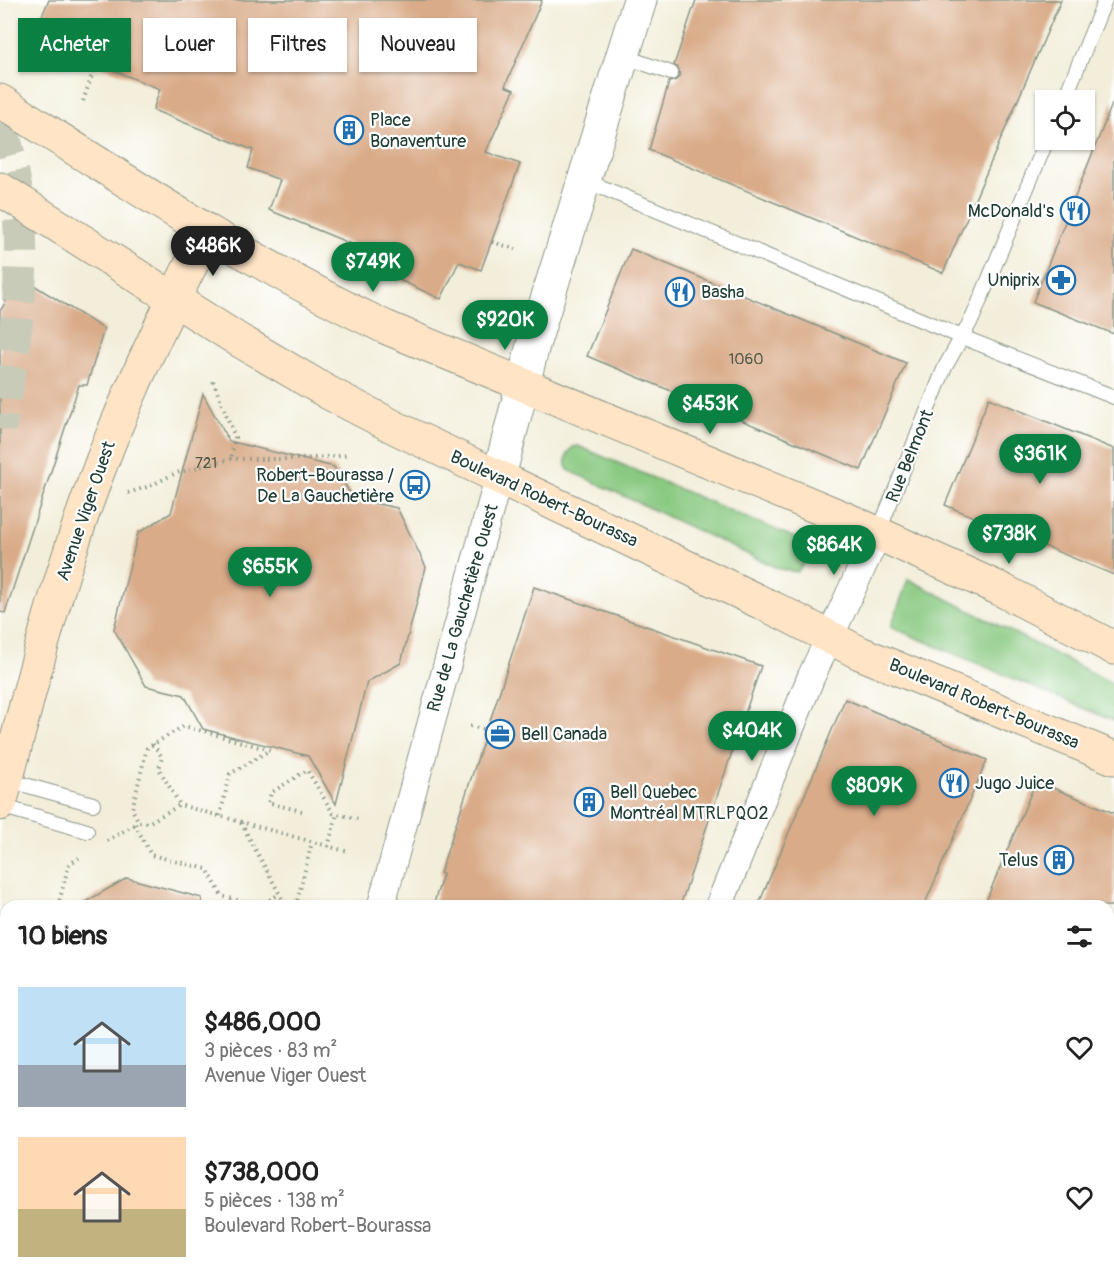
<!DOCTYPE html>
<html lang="fr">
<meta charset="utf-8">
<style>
body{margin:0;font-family:Pangolin,sans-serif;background:#f6f6f6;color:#222;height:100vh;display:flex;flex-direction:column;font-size:22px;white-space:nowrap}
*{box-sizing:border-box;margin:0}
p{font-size:20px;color:#767676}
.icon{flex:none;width:33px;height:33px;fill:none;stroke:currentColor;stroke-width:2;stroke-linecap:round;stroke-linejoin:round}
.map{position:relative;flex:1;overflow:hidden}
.side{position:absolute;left:0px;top:900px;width:1114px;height:386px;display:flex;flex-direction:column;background:#fff;border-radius:18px 18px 0 0;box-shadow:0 2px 4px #0004}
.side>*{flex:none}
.hud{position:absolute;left:18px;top:18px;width:600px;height:54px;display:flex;gap:12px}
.buttons{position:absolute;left:1035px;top:90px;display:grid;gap:12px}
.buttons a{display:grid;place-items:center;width:60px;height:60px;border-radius:0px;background:#fff;box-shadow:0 2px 4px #0004;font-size:30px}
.price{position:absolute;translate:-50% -51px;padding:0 14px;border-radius:21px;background:#0b8043;color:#fff;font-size:20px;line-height:39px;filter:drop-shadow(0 2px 3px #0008)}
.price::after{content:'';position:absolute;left:50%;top:36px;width:18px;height:14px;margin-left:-9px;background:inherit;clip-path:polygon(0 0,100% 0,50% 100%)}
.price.active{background:#222;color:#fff}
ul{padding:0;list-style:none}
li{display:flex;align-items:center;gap:18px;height:150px;padding:0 18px}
li span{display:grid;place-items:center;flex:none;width:168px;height:120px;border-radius:0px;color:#555}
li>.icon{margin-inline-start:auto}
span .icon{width:72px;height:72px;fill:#fffc;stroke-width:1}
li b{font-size:26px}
h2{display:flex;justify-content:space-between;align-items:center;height:72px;padding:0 18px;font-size:26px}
.chip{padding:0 21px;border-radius:0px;background:#fff;box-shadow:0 2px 4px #0004;font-size:21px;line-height:54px}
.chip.active{background:#0b8043;color:#fff}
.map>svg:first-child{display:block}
.green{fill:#89c981;stroke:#54835a;stroke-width:1.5}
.building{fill:#d9ab88}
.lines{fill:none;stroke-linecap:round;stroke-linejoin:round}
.trunk-tunnel{stroke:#c9cbb9;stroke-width:33;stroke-dasharray:33 16;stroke-linecap:butt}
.service-casing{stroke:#899687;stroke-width:16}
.minor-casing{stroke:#899687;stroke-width:29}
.tertiary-casing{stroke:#899687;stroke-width:35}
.secondary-casing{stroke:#899687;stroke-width:35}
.path{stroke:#899687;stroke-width:4;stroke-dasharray:1.5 4.5;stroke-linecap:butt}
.service{stroke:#fff;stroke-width:14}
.minor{stroke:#fff;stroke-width:27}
.tertiary{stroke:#fff;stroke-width:33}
.secondary{stroke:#ffe4c6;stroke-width:33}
.labels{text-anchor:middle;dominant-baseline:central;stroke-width:4.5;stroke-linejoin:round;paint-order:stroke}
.number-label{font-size:15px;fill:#4e5849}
.poi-label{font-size:18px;fill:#1f3d34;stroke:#fff;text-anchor:start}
.street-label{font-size:18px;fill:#1f3d34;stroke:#fff}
</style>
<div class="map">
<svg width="1114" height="1285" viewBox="0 0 1114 1285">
<rect width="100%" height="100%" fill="#fff"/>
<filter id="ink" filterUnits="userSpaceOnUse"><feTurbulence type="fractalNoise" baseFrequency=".0167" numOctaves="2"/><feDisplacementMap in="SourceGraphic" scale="12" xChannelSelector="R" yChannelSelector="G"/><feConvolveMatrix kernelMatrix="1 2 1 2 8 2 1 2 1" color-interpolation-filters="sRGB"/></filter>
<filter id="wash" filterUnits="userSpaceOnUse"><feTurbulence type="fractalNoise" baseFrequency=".008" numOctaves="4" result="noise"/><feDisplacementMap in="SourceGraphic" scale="24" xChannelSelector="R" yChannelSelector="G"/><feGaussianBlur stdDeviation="1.35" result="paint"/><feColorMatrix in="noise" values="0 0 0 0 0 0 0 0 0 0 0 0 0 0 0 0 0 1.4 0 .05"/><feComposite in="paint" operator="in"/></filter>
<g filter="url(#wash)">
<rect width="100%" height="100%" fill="#f3eeda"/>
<!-- green -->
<g class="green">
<path d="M578,446l217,92 9,5 4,5 -3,15 -8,9 -18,-3 -211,-99c-5,-7 -1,-17 5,-23z"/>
<path d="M908,579l206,105v37l-223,-94z"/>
</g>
<g id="blocks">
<!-- building -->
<g class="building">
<path d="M49,0h493l-37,86 9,4 -28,62 34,12 -39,106 -22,-8 -18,37 -74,-34 4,-13 -102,-42 11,-30 -32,-12 5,-18 -100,-40 7,-21 -128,-51z"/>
<path d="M696,0h365l-118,273 -294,-123 20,-68 7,-2 4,-5 -2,-7 -4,-3z"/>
<path d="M1113,102h1v232l-81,-32z"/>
<path d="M631,249l275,114 -45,107 -274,-114z"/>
<path d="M21,277l83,52 -17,56h-8l-74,228 -5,-1v-301z"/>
<path d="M203,394l26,47 105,26 20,32 43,9 29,59 -25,96 -34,19 -31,122 -28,-48 -105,-27 -19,-34 -38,-9 -32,-57 24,-96 33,-20z"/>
<path d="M989,398l125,51v126l-169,-70z"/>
<path d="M534,587l227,79 -81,240h-247l10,-32 -3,-1z"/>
<path d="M845,699l142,61 -63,146h-166z"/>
<path d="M1036,781l78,32v93h-130z"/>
<path d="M127,878l75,20 -1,8h-123z"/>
</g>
</g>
</g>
<g filter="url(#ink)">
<use href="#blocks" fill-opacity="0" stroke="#899687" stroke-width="1.5"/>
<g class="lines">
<!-- trunk-tunnel -->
<path class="trunk-tunnel" d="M0,124c36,109 18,196 0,305"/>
<!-- service casing -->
<g class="service-casing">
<g id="service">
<path d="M623,56l48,17"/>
<path d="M1064,100l41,-100"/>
<path d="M584,180l378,157 152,60"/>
<path d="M878,533l67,-166 28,-50 74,-177"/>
<path d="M7,780l86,24"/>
<path d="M0,806l87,25"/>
<path d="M1108,1263l6,2"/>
</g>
</g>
<!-- minor casing -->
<g class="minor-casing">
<g id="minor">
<path d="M381,906l118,-430"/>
<path d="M719,906l92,-229 67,-144"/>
<path d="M1108,1101l6,3"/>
<path d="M272,1285l1,-5"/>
</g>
</g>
<!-- tertiary casing -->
<g class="tertiary-casing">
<g id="tertiary">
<path d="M499,476l34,-131 107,-345"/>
<path d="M0,1178l6,1"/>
<path d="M661,1280l14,5"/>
</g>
</g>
<!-- secondary casing -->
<g class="secondary-casing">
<g id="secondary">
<path d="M0,101c126,80 250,162 385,226l461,192 154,70 114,59"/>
<path d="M0,189l237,150 92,54 69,36 385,184 77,40 254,105"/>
<path d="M0,804c23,-85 43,-171 71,-255 35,-110 83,-215 137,-317"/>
</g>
</g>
<!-- path -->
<g class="path">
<path d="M83,101l13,-37"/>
<path d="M492,242l24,7"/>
<path d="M213,381l22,56 -4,22"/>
<path d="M128,493l22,-7 26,-13 55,-14h71l47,-4"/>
<path d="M470,726l17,4"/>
<path d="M153,744l9,13 -3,12 21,36"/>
<path d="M302,811l-34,-8 3,-10 36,-23 26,43 25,6"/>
<path d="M220,816l10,-42 40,-24 -86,-24 -37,22 -15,61 7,13 9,1 32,-18 169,47"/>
<path d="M241,823l45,83"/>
<path d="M135,824l16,31 56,14 15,27 36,10 22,-12"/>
<path d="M107,841l30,-18"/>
<path d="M328,847l9,-33"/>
<path d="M58,906l11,-42 10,-6"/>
<path d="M296,906l16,-64"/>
<path d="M0,1071l6,1"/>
</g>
<!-- service -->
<use href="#service" class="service"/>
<!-- minor -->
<use href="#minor" class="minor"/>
<!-- tertiary -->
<use href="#tertiary" class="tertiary"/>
<!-- secondary -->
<use href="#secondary" class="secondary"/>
</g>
</g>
<!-- icons -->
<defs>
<g id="building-ring" transform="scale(1.5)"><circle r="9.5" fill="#fff" stroke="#1f6fb2" stroke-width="1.5"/><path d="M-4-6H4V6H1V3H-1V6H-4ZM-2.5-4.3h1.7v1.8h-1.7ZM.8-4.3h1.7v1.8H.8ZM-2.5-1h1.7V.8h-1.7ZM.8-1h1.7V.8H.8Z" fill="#1f6fb2"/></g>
<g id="restaurant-ring" transform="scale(1.5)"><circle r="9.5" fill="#fff" stroke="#1f6fb2" stroke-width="1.5"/><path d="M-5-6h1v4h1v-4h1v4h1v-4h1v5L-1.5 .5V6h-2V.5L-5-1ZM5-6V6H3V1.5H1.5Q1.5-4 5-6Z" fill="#1f6fb2"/></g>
<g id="pharmacy-ring" transform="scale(1.5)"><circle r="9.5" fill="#fff" stroke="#1f6fb2" stroke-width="1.5"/><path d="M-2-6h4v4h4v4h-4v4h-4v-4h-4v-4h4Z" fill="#1f6fb2"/></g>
<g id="bus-ring" transform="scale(1.5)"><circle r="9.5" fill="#fff" stroke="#1f6fb2" stroke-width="1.5"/><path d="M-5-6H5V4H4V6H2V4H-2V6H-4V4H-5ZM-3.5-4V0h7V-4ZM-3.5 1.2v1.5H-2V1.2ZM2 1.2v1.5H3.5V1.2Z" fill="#1f6fb2"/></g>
<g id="office-ring" transform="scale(1.5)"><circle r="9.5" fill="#fff" stroke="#1f6fb2" stroke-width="1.5"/><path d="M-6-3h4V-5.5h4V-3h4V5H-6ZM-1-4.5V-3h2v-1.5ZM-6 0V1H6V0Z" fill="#1f6fb2"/></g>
</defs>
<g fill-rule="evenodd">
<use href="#building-ring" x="349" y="130"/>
<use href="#restaurant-ring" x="1075" y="211"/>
<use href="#pharmacy-ring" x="1061" y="280"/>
<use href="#restaurant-ring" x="680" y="292"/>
<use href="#bus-ring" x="415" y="485"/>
<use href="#office-ring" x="500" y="734"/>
<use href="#restaurant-ring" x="954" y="783"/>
<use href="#building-ring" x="589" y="802"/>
<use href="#building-ring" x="1059" y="860"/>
</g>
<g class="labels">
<!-- number labels -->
<g class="number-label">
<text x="746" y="359">1060</text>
<text x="206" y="463">721</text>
</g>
<!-- poi labels -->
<g class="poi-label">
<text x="370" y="120">Place<tspan x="370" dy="21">Bonaventure</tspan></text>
<text x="1054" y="211" text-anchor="end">McDonald's</text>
<text x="1040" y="280" text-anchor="end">Uniprix</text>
<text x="701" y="292">Basha</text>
<text x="394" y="475" text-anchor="end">Robert-Bourassa /<tspan x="394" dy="21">De La Gauchetière</tspan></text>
<text x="521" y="734">Bell Canada</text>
<text x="975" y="783">Jugo Juice</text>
<text x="610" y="792">Bell Quebec<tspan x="610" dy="21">Montréal MTRLPQ02</tspan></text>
<text x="1038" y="860" text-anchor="end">Telus</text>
</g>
<!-- street labels -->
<g class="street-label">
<text transform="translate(910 456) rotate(-68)">Rue Belmont</text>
<text transform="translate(544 499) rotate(25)">Boulevard Robert-Bourassa</text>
<text transform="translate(86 511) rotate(-71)">Avenue Viger Ouest</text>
<text transform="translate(463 608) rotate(-74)">Rue de La Gauchetière Ouest</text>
<text transform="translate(984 704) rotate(23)">Boulevard Robert-Bourassa</text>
</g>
</g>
</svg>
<div class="buttons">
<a><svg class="icon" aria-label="locate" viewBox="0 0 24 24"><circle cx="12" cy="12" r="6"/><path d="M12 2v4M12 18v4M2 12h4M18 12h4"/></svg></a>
</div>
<b class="price active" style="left:213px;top:277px">$486K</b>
<b class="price" style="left:373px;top:293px">$749K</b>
<b class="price" style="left:505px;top:351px">$920K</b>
<b class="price" style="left:710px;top:435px">$453K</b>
<b class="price" style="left:1040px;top:485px">$361K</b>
<b class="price" style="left:1009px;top:565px">$738K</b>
<b class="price" style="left:834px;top:576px">$864K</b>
<b class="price" style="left:270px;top:598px">$655K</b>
<b class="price" style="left:752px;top:762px">$404K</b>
<b class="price" style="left:874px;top:817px">$809K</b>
<div class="hud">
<a class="chip active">Acheter</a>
<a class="chip">Louer</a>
<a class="chip">Filtres</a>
<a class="chip">Nouveau</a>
</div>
<section class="side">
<h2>10 biens<svg class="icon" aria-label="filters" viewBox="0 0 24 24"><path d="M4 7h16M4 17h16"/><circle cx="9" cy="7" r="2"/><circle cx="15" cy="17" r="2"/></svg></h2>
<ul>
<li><span style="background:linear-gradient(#bfe0f5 65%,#9aa5b1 0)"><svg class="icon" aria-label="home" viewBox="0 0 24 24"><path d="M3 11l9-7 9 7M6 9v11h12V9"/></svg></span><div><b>$486,000</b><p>3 pièces · 83 m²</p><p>Avenue Viger Ouest</p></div><svg class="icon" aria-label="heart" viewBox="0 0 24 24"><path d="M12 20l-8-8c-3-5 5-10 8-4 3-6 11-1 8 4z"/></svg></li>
<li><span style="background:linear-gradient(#ffd9b3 60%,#c2b280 0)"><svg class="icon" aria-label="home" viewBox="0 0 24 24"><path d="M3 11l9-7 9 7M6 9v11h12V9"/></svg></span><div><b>$738,000</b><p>5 pièces · 138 m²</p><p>Boulevard Robert-Bourassa</p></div><svg class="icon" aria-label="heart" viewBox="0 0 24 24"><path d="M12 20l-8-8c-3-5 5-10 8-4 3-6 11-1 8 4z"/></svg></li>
</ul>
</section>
</div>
